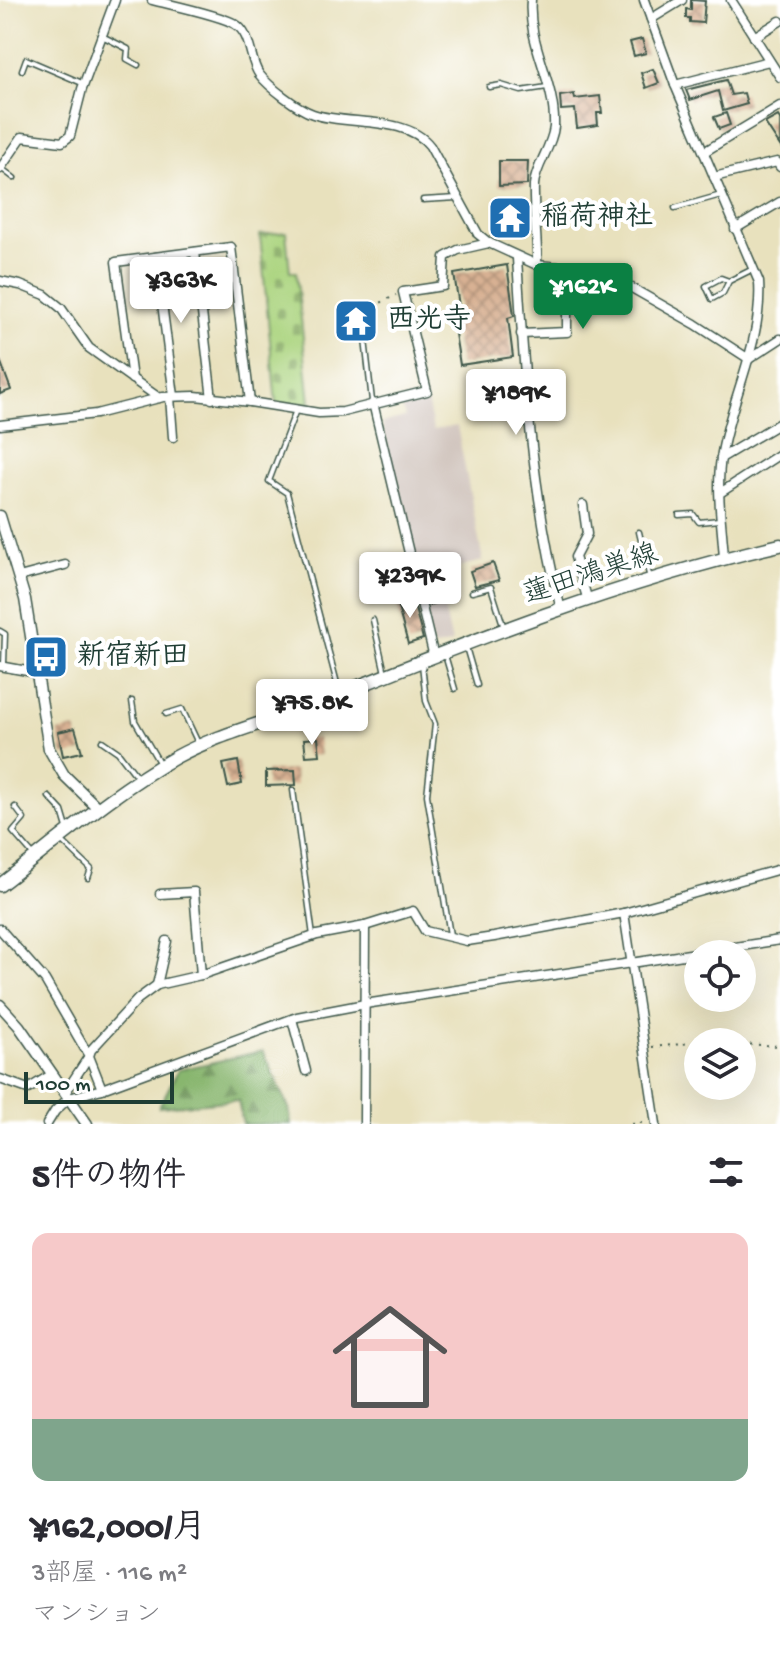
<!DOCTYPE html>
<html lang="ja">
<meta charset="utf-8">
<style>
body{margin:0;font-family:"Gochi Hand","Klee One",sans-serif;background:#f2f2f3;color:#2b2b33;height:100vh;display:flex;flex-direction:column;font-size:30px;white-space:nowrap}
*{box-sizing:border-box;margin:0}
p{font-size:26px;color:#7c7c81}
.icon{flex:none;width:44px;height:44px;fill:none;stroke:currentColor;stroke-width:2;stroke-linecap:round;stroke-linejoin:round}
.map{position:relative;height:1124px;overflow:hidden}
.side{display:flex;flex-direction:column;background:#fff;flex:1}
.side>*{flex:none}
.tools{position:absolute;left:684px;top:940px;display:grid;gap:16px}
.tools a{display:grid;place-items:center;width:72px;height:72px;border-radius:50%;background:#fff;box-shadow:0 8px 32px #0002;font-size:40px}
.scale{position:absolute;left:24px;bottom:20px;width:150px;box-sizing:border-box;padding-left:8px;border:4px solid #1f3d34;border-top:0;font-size:22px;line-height:28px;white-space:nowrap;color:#1f3d34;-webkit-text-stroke:6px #fff;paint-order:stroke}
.price{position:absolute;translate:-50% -68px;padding:0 18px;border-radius:8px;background:#fff;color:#222;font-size:26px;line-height:52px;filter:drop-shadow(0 2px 4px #0008)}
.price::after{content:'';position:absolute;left:50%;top:48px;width:24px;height:18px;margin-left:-12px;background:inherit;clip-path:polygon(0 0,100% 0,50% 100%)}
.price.current{background:#0b8043;color:#fff}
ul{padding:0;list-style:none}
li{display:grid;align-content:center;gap:16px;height:424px;padding:0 32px}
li+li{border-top:2px solid #e1e1e2}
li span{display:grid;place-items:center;height:248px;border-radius:16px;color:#555}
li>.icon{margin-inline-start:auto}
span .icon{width:144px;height:144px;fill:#fffc;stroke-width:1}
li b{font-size:34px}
h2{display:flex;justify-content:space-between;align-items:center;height:96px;padding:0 32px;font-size:34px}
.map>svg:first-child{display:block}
.industrial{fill:#cec1b9}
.forest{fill:url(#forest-firs);stroke:#547a51;stroke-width:2}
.cemetery{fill:url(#cemetery-stones);stroke:#65885a;stroke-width:2}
.building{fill:url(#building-cross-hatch)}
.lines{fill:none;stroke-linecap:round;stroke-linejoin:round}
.service-casing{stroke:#3d5649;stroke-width:7}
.minor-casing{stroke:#3d5649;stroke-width:11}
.tertiary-casing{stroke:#3d5649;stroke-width:13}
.secondary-casing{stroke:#3d5649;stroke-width:15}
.path{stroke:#3d5649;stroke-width:2;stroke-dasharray:2 6;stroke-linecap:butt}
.service{stroke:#fff;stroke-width:4}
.minor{stroke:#fff;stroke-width:8}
.tertiary{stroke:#fff;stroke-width:10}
.secondary{stroke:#fff;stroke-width:12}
.labels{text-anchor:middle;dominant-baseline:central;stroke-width:8;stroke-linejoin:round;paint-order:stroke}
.poi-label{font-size:28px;font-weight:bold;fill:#1f3d34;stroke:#fff;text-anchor:start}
.street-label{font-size:28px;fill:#1f3d34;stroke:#fff}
</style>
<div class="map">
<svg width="780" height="1124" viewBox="0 0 780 1124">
<defs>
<pattern id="forest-firs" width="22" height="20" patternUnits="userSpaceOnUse" patternTransform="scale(2)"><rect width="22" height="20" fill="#88b66e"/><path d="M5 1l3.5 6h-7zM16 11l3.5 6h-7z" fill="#6f955b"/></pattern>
<pattern id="cemetery-stones" width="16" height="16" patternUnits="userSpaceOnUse" patternTransform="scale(2)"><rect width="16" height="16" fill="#abd47f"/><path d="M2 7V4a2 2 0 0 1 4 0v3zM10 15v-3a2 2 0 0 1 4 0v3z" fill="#8bad69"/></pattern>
<pattern id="building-cross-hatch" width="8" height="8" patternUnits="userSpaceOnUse" patternTransform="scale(2)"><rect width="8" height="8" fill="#d8b193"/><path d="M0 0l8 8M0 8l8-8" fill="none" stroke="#af9179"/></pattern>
</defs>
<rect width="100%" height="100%" fill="#fff"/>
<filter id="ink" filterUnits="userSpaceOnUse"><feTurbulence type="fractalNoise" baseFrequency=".0125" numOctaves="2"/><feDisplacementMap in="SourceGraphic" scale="16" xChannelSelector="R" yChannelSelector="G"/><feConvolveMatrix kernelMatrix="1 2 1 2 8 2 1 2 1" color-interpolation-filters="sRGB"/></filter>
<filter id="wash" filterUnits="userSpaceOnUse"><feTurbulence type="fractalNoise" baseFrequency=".006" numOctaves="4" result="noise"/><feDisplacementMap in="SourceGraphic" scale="32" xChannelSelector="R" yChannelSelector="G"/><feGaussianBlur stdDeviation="1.8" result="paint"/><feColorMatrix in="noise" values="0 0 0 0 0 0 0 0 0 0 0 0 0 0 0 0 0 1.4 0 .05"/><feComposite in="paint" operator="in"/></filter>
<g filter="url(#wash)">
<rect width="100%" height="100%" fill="#e8e1bd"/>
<!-- industrial -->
<path class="industrial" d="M426,395l7,35 24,-4 26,135 -47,11 16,71 -16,4 -4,-2 -9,-40 -41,-182 23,-6 -5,-17z"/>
<!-- forest -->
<path class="forest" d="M263,1051l26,57 2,16h-48l-5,-24 -79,7 19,-37z"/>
<!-- cemetery -->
<path class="cemetery" d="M286,232l4,40h6l14,131 -34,1 -16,-169z"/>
<g id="blocks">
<!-- building -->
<g class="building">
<path d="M691,0l14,1 -2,22 -13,-1v-4h-4v-9l5,1z"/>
<path d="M642,39l4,14 -12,3 -4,-14z"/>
<path d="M653,69l6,14 -13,5 -5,-15z"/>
<path d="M726,80l5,15 13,-2 3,11 -24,7 -5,-20 -28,9 -4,-10z"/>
<path d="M574,94l1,5 25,-3 2,17h-5l1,12 -21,3 -2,-19 -14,1 -1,-14z"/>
<path d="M726,113l4,12 -11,4 -5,-12z"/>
<path d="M778,116l2,3v27l-15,-23z"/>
<path d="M499,161h29l-1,24 -28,1z"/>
<path d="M507,265l7,51 -6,2 5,39 -53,8 -8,-50 8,-3 -6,-38z"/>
<path d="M0,360l11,30 -11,4z"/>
<path d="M493,563l6,17 -24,6 -5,-15z"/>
<path d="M438,588l4,13 -13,4 -3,-11z"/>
<path d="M412,597l11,42 -15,5 -12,-44z"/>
<path d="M75,728l7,24 -19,4 -5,-24z"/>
<path d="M318,738l2,17 -14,1 -2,-17z"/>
<path d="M238,761l4,23 -14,3 -5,-23z"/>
<path d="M295,770l1,15 -30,1v-15z"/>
</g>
</g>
</g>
<g filter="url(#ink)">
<use href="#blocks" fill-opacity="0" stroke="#3d5649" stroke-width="2"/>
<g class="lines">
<!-- service casing -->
<g class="service-casing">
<g id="service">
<path d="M102,36l26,13 -1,10 11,6"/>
<path d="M22,70l4,-11 56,24"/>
<path d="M489,87l12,-2 20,6 26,-4"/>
<path d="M1,168l13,10"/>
<path d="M423,200l34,-2"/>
<path d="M675,208l46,-13"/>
<path d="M729,281l-6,12 -11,6 -6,-13 15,-8 8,3 24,-12"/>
<path d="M362,313l10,88"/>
<path d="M296,410l-27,71 18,12 52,198"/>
<path d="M679,515l14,-1 6,8 20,-2"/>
<path d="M639,532l11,47"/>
<path d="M472,592l19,-5 13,41"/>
<path d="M373,620l12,53"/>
<path d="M0,631l5,3 -1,30"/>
<path d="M466,647l11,38"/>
<path d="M445,655l10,34"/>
<path d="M422,664l4,37 9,23 -8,71 23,140"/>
<path d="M132,701l3,20 25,43"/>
<path d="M166,714l16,-5 16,34"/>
<path d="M102,741l16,11 20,26"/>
<path d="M293,790l20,146"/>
<path d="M49,797l13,14 6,20"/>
<path d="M15,807l9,12 -11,13 21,24"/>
<path d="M62,841l29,28 -3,9"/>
</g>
</g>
<!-- minor casing -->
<g class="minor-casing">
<g id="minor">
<path d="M152,0c19,5 68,15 83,24 17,10 14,36 24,50 10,13 39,35 54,40 35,12 93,1 117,32l48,88 11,9 48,22 65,6 93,53 54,35"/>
<path d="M531,0c-4,44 25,82 23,127 -2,20 -19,40 -20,58 -1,27 4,54 3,80"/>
<path d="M644,0l31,85 84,197c4,61 -29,117 -38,176 -5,32 1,67 3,100"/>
<path d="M731,0l49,77"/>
<path d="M651,19l31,-19"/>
<path d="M754,37l26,-16"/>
<path d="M675,85l94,-24"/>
<path d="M704,152l76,-46"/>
<path d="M0,169l22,-32 40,5 8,-6 12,-47 33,-89"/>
<path d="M714,177l63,-15 3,5"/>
<path d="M735,229l45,-27"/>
<path d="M195,252l17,147"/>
<path d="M156,257l18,139"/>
<path d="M517,258c7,118 15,237 44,352"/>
<path d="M0,281l20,4 25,10 16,13 28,40 70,50"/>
<path d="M521,334l46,-2v-38l19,-14 -1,-11"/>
<path d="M749,359l31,-20"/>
<path d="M132,379l-16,-117 115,-15 19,155"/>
<path d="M170,397l3,40"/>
<path d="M373,403l61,254"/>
<path d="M0,425l96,-11 67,-17 32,-1 55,6 69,11 24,-1 84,-21 -24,-99 40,-6 2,-29 13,-7 31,-7"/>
<path d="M721,458l59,-35"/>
<path d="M720,493l60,-39"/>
<path d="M583,505l4,29 -12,23 13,44"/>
<path d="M19,577l46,-12"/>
<path d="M0,666l38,7"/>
<path d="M160,894l34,-2 7,83"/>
<path d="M624,913l32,211"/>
<path d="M0,929l45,51 44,76 -24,37"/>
<path d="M157,985l10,-44"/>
<path d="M292,1019l14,52"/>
<path d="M0,1079l28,10 23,-14"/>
<path d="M102,1089l-13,-33 2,-6 47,-51 19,-14 44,-10 116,-40 48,-9 48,-15 12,20 42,10 27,-4 130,-24 156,-44"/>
<path d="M47,1124l8,-13 14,-13 33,-9 195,-72 68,-13 415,-64"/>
<path d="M364,1124l1,-198"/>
</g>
</g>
<!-- tertiary casing -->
<g class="tertiary-casing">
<g id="tertiary">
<path d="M0,516l25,83 24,150 15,26 35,34"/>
<path d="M0,1005l19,21 68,98"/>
</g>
</g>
<!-- secondary casing -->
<g class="secondary-casing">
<path id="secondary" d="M0,885c57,-43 113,-93 176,-128 44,-24 94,-35 141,-54 150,-61 304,-122 463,-158"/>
</g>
<!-- path -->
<g class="path">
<path d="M367,310l29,-15"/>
<path d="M742,1044l38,2"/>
<path d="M652,1047l50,-5"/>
<path d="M632,1124l15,-2"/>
</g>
<!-- service -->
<use href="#service" class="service"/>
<!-- minor -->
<use href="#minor" class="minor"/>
<!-- tertiary -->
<use href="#tertiary" class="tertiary"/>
<!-- secondary -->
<use href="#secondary" class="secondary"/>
</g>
</g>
<!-- icons -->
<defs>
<g id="temple-square" transform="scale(2.3)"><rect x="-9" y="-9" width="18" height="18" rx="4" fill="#1f6fb2" stroke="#fff"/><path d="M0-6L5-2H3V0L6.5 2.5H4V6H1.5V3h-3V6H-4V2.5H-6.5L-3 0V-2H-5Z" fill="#fff"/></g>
<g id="bus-square" transform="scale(2.3)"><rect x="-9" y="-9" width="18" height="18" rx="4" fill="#1f6fb2" stroke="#fff"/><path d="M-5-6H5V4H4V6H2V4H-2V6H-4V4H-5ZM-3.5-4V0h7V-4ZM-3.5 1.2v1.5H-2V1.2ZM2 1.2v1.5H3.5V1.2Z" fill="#fff"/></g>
</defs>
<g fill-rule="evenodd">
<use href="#temple-square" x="510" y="218"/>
<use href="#temple-square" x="356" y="321"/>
<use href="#bus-square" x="46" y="657"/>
</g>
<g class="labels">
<!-- poi labels -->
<g class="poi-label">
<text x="541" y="218">稲荷神社</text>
<text x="387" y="321">西光寺</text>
<text x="77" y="657">新宿新田</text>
</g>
<!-- street labels -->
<g class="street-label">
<text transform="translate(591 576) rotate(-18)">蓮田鴻巣線</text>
</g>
</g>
</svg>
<div class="tools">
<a><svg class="icon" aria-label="locate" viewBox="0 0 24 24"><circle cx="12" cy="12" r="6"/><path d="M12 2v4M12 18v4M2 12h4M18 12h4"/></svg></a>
<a><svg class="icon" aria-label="layers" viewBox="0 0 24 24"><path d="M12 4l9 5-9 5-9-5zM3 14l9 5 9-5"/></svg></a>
</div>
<div class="scale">100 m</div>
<b class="price" style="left:181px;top:325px">¥363K</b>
<b class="price current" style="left:583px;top:331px">¥162K</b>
<b class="price" style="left:516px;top:437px">¥189K</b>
<b class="price" style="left:410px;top:620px">¥239K</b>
<b class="price" style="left:312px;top:747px">¥75.8K</b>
</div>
<section class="side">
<h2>5件の物件<svg class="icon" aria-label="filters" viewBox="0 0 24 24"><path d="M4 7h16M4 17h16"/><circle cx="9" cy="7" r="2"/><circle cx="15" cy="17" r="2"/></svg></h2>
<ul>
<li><span style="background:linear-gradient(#f6c9c9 75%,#7fa58c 0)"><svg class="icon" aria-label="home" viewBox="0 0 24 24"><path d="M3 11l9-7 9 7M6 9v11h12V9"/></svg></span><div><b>¥162,000/月</b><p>3部屋 · 116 m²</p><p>マンション</p></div></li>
</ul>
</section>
